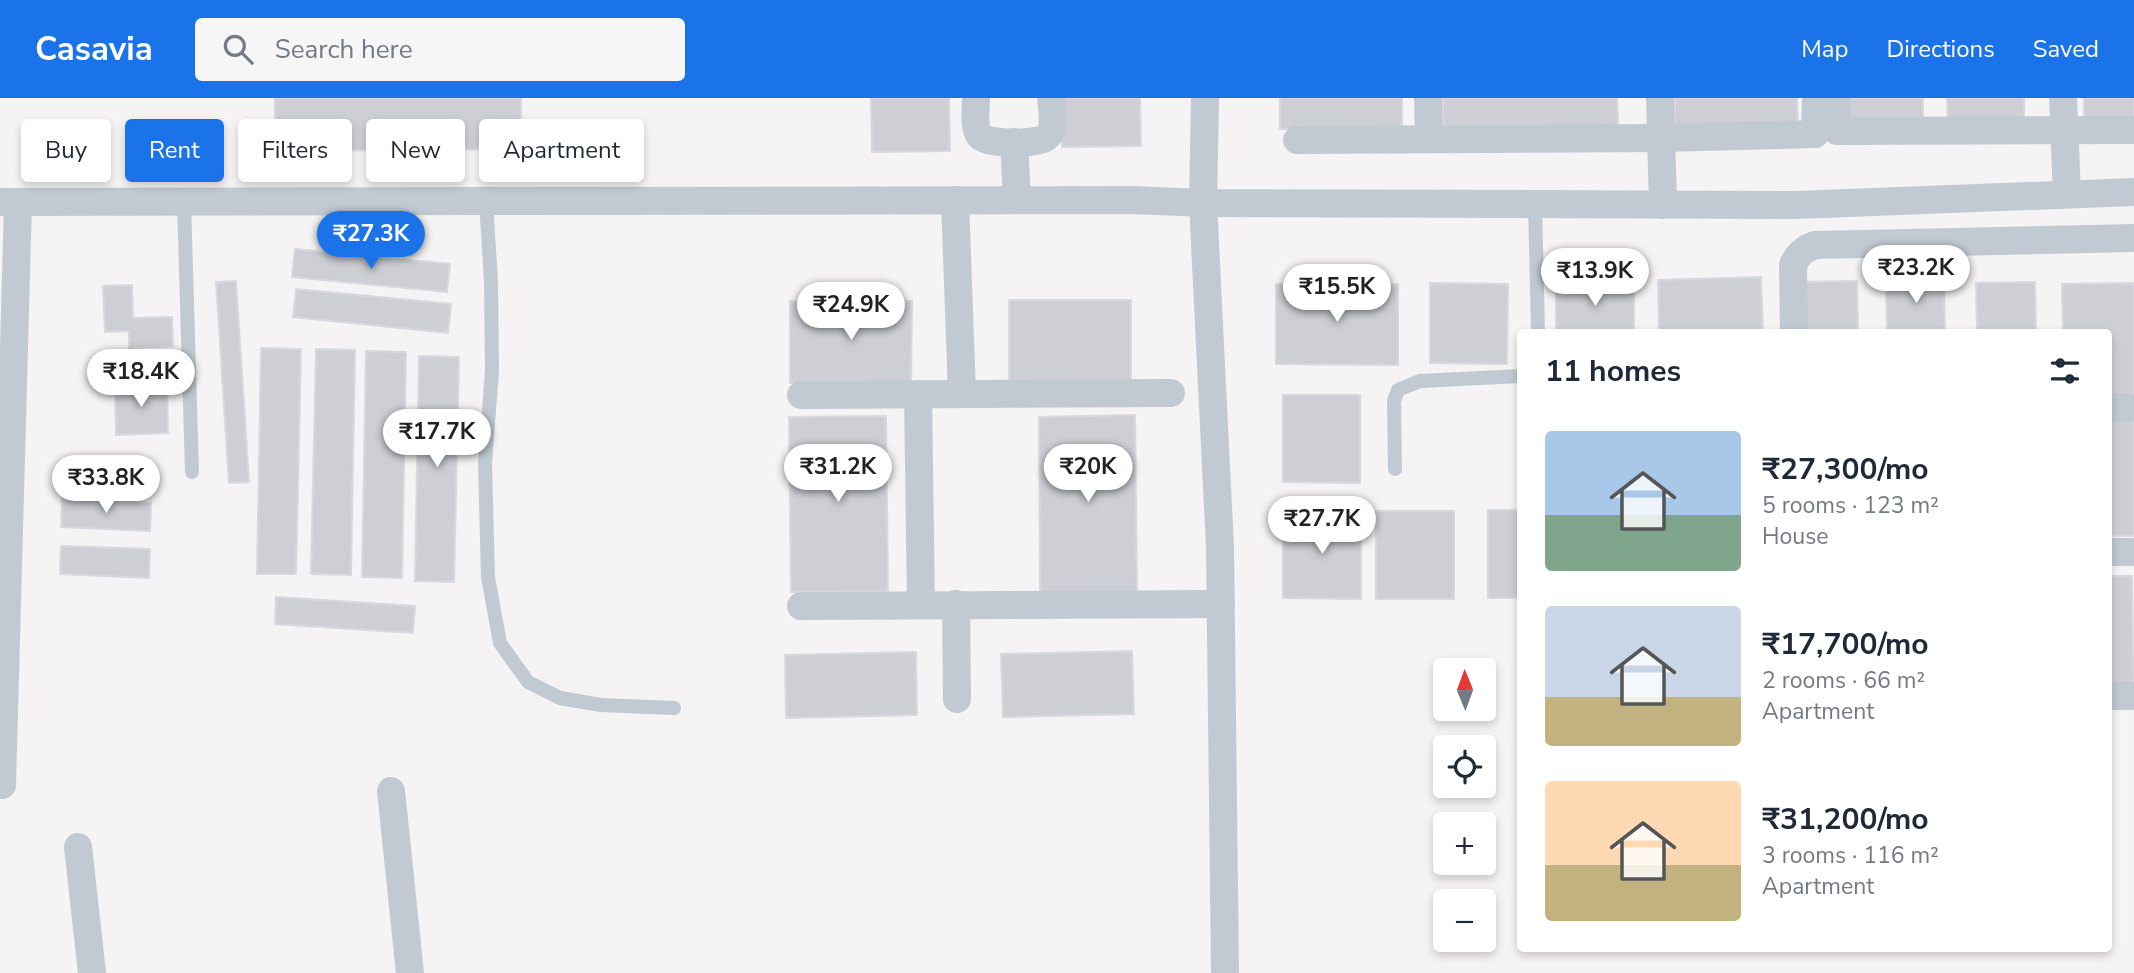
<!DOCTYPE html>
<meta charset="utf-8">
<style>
body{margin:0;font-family:"Nunito Sans",sans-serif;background:#f6f6f7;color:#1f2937;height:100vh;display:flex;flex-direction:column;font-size:26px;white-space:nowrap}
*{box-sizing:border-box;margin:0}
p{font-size:23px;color:#747a83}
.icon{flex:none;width:38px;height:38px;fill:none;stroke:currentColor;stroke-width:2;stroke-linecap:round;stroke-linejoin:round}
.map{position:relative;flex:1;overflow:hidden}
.side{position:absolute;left:1517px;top:231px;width:595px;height:623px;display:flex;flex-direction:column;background:#fff;border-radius:7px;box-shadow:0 4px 10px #0003}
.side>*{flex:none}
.top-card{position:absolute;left:21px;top:21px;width:665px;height:63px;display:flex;gap:14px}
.needle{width:46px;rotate:359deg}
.fabs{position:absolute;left:1433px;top:560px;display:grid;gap:14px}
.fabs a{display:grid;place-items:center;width:63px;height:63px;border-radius:7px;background:#fff;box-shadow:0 4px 10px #0003;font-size:35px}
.price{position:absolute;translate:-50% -60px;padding:0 16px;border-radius:24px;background:#fff;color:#222;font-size:23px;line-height:46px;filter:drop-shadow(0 2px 4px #0008)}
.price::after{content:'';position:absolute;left:50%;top:42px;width:21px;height:16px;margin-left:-10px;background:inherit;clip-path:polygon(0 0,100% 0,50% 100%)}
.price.selected{background:#1a73e8;color:#fff}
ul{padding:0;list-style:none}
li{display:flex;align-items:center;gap:21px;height:175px;padding:0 28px}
li span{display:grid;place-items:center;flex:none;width:196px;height:140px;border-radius:7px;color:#555}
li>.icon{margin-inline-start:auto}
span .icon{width:84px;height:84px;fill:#fffc;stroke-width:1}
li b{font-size:30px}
h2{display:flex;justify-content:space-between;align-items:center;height:84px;padding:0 28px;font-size:30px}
.tag{padding:0 24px;border-radius:7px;background:#fff;box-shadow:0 4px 10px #0003;font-size:24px;line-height:63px}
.tag.selected{background:#1a73e8;color:#fff}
header{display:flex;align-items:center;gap:42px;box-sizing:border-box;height:98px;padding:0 35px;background:#1a73e8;color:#fff}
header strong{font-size:33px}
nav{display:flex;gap:38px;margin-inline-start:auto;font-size:24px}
.search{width:490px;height:63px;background:#f6f6f7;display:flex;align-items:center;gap:18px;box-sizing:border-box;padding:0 24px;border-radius:7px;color:#747a83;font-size:26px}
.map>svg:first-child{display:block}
.building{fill:#cdcfd5;stroke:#d7d9de;stroke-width:2}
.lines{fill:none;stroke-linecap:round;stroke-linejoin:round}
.lane{stroke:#c1cad2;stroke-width:14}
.street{stroke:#c1cad2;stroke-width:28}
</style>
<header>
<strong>Casavia</strong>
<div class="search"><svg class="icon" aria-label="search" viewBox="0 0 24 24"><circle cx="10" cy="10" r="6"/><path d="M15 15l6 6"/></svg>Search here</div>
<nav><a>Map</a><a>Directions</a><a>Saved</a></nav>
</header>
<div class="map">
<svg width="2134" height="875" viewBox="0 0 2134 875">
<rect width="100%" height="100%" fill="#f5f3f3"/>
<!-- building -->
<g class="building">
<path d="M275,0h246v51l-246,2z"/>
<path d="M871,0h78l1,53 -78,1z"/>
<path d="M1062,0h78l1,48 -79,1z"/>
<path d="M1280,0h122v30l-122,1z"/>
<path d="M1443,0h174l1,28 -175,2z"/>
<path d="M1675,0h122l1,29 -123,1z"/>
<path d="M1847,0h76v24l-76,1z"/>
<path d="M1947,0h77v28h-76z"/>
<path d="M2084,0h50v24l-50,1z"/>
<path d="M295,151l155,15 -3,28 -155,-15z"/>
<path d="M1761,179l2,55h-104l-1,-52z"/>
<path d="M1944,180l1,54h-58l-1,-53z"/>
<path d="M236,183l13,201 -20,1 -13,-201z"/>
<path d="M1857,183l1,51h-59l-1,-50z"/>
<path d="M2035,184l1,50h-59l-1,-49z"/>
<path d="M1430,185l78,1 -1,80 -77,-1z"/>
<path d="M2134,185v118h-25v-69h-46l-1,-48z"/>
<path d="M1276,186h122v81l-122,-1z"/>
<rect x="1556" y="186" width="78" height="48"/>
<path d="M132,187l1,33 39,-1 1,29 -44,2v-17l-24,1 -2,-46z"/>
<path d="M296,191l155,15 -3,29 -155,-16z"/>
<rect x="1009" y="202" width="122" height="81"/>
<path d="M790,203h122l-1,82h-121z"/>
<path d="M261,250l40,1 -5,225h-39z"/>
<path d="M316,251l39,1 -4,225 -40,-1z"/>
<path d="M366,253l40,1 -4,226 -40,-1z"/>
<path d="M419,258l40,1 -5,225 -39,-1z"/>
<path d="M167,286l1,49 -52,2 -1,-49z"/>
<path d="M1283,297h77v88l-77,-1z"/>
<path d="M1135,317l2,176 -97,1 -1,-175z"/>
<path d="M886,318l2,175 -97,1 -2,-175z"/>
<rect x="2109" y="320" width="25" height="118"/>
<path d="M62,401l89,4 -1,28 -89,-4z"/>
<rect x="1488" y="412" width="33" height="88"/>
<rect x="1376" y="413" width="78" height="88"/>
<path d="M1283,415h78v86l-78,-1z"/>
<path d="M61,448l89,3 -1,29 -89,-4z"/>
<path d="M2109,478h23l2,118h-25z"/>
<path d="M276,499l139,9 -2,27 -138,-9z"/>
<path d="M1132,553l2,63 -131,3 -2,-63z"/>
<path d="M916,554l1,63 -131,3 -1,-63z"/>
</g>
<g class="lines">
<!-- lane -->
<g class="lane">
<path d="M486,103l5,81 1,89 -7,92 3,114 12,66 28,39 32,16 41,7 73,3"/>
<path d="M184,104l8,270"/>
<path d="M1535,106l3,128"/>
<path d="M1395,371l-1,-68 4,-11 22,-9 101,-5"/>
</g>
<!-- street -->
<g class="street">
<path d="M976,0c0,10 -3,30 4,38 8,9 61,9 68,0 8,-9 4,-27 3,-38"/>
<path d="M1205,0l-2,105 17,344 5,426"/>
<path d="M1428,0l1,41"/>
<path d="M1660,0l3,107"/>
<path d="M1837,0v33l297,-1"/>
<path d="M2063,0l4,96"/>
<path d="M1297,42l364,-2 154,-4 1,-36"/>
<path d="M1014,44l3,58"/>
<path d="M955,102l7,194"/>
<path d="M0,104l1134,-2 69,3 593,2 338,-13"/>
<path d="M1794,234l-1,-67c5,-11 11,-16 22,-20l319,-7"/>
<path d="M918,296l3,210"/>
<path d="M801,297l370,-2"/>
<path d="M2109,309l25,1"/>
<path d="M2109,454h25"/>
<path d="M956,506l1,95"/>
<path d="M801,508l420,-2"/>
<path d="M2109,598h25"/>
<path d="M2,687l16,-583"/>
<path d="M391,693l19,182"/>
<path d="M78,749l14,126"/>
</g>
</g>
</svg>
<div class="fabs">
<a><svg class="needle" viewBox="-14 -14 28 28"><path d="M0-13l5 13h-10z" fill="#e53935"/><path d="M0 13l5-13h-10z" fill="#747a83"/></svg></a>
<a><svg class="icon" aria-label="locate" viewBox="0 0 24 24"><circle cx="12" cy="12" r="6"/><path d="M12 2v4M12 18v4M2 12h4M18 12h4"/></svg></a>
<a>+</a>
<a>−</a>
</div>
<b class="price selected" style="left:371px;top:173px">₹27.3K</b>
<b class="price" style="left:1916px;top:207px">₹23.2K</b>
<b class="price" style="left:1595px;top:210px">₹13.9K</b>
<b class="price" style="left:1337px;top:226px">₹15.5K</b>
<b class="price" style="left:851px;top:244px">₹24.9K</b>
<b class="price" style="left:141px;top:311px">₹18.4K</b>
<b class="price" style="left:437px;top:371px">₹17.7K</b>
<b class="price" style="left:838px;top:406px">₹31.2K</b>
<b class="price" style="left:1088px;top:406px">₹20K</b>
<b class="price" style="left:106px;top:417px">₹33.8K</b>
<b class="price" style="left:1322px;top:458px">₹27.7K</b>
<div class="top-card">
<a class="tag">Buy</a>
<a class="tag selected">Rent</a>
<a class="tag">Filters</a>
<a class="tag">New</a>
<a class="tag">Apartment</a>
</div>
<section class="side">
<h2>11 homes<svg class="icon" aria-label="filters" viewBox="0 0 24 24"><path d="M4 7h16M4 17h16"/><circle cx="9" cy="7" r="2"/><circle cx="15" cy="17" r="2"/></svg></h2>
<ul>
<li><span style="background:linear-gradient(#a9c7e8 60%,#7fa58c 0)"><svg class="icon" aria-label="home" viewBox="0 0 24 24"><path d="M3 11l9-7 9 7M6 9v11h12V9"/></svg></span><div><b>₹27,300/mo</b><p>5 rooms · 123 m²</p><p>House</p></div></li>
<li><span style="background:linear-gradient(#c9d6e8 65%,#c2b280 0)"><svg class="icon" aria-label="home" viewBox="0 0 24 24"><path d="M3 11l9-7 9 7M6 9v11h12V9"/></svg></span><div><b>₹17,700/mo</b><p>2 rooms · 66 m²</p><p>Apartment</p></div></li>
<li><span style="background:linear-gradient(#ffd9b3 60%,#c2b280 0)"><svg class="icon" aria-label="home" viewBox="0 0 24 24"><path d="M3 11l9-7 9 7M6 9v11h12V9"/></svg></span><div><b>₹31,200/mo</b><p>3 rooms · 116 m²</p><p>Apartment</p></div></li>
</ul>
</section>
</div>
